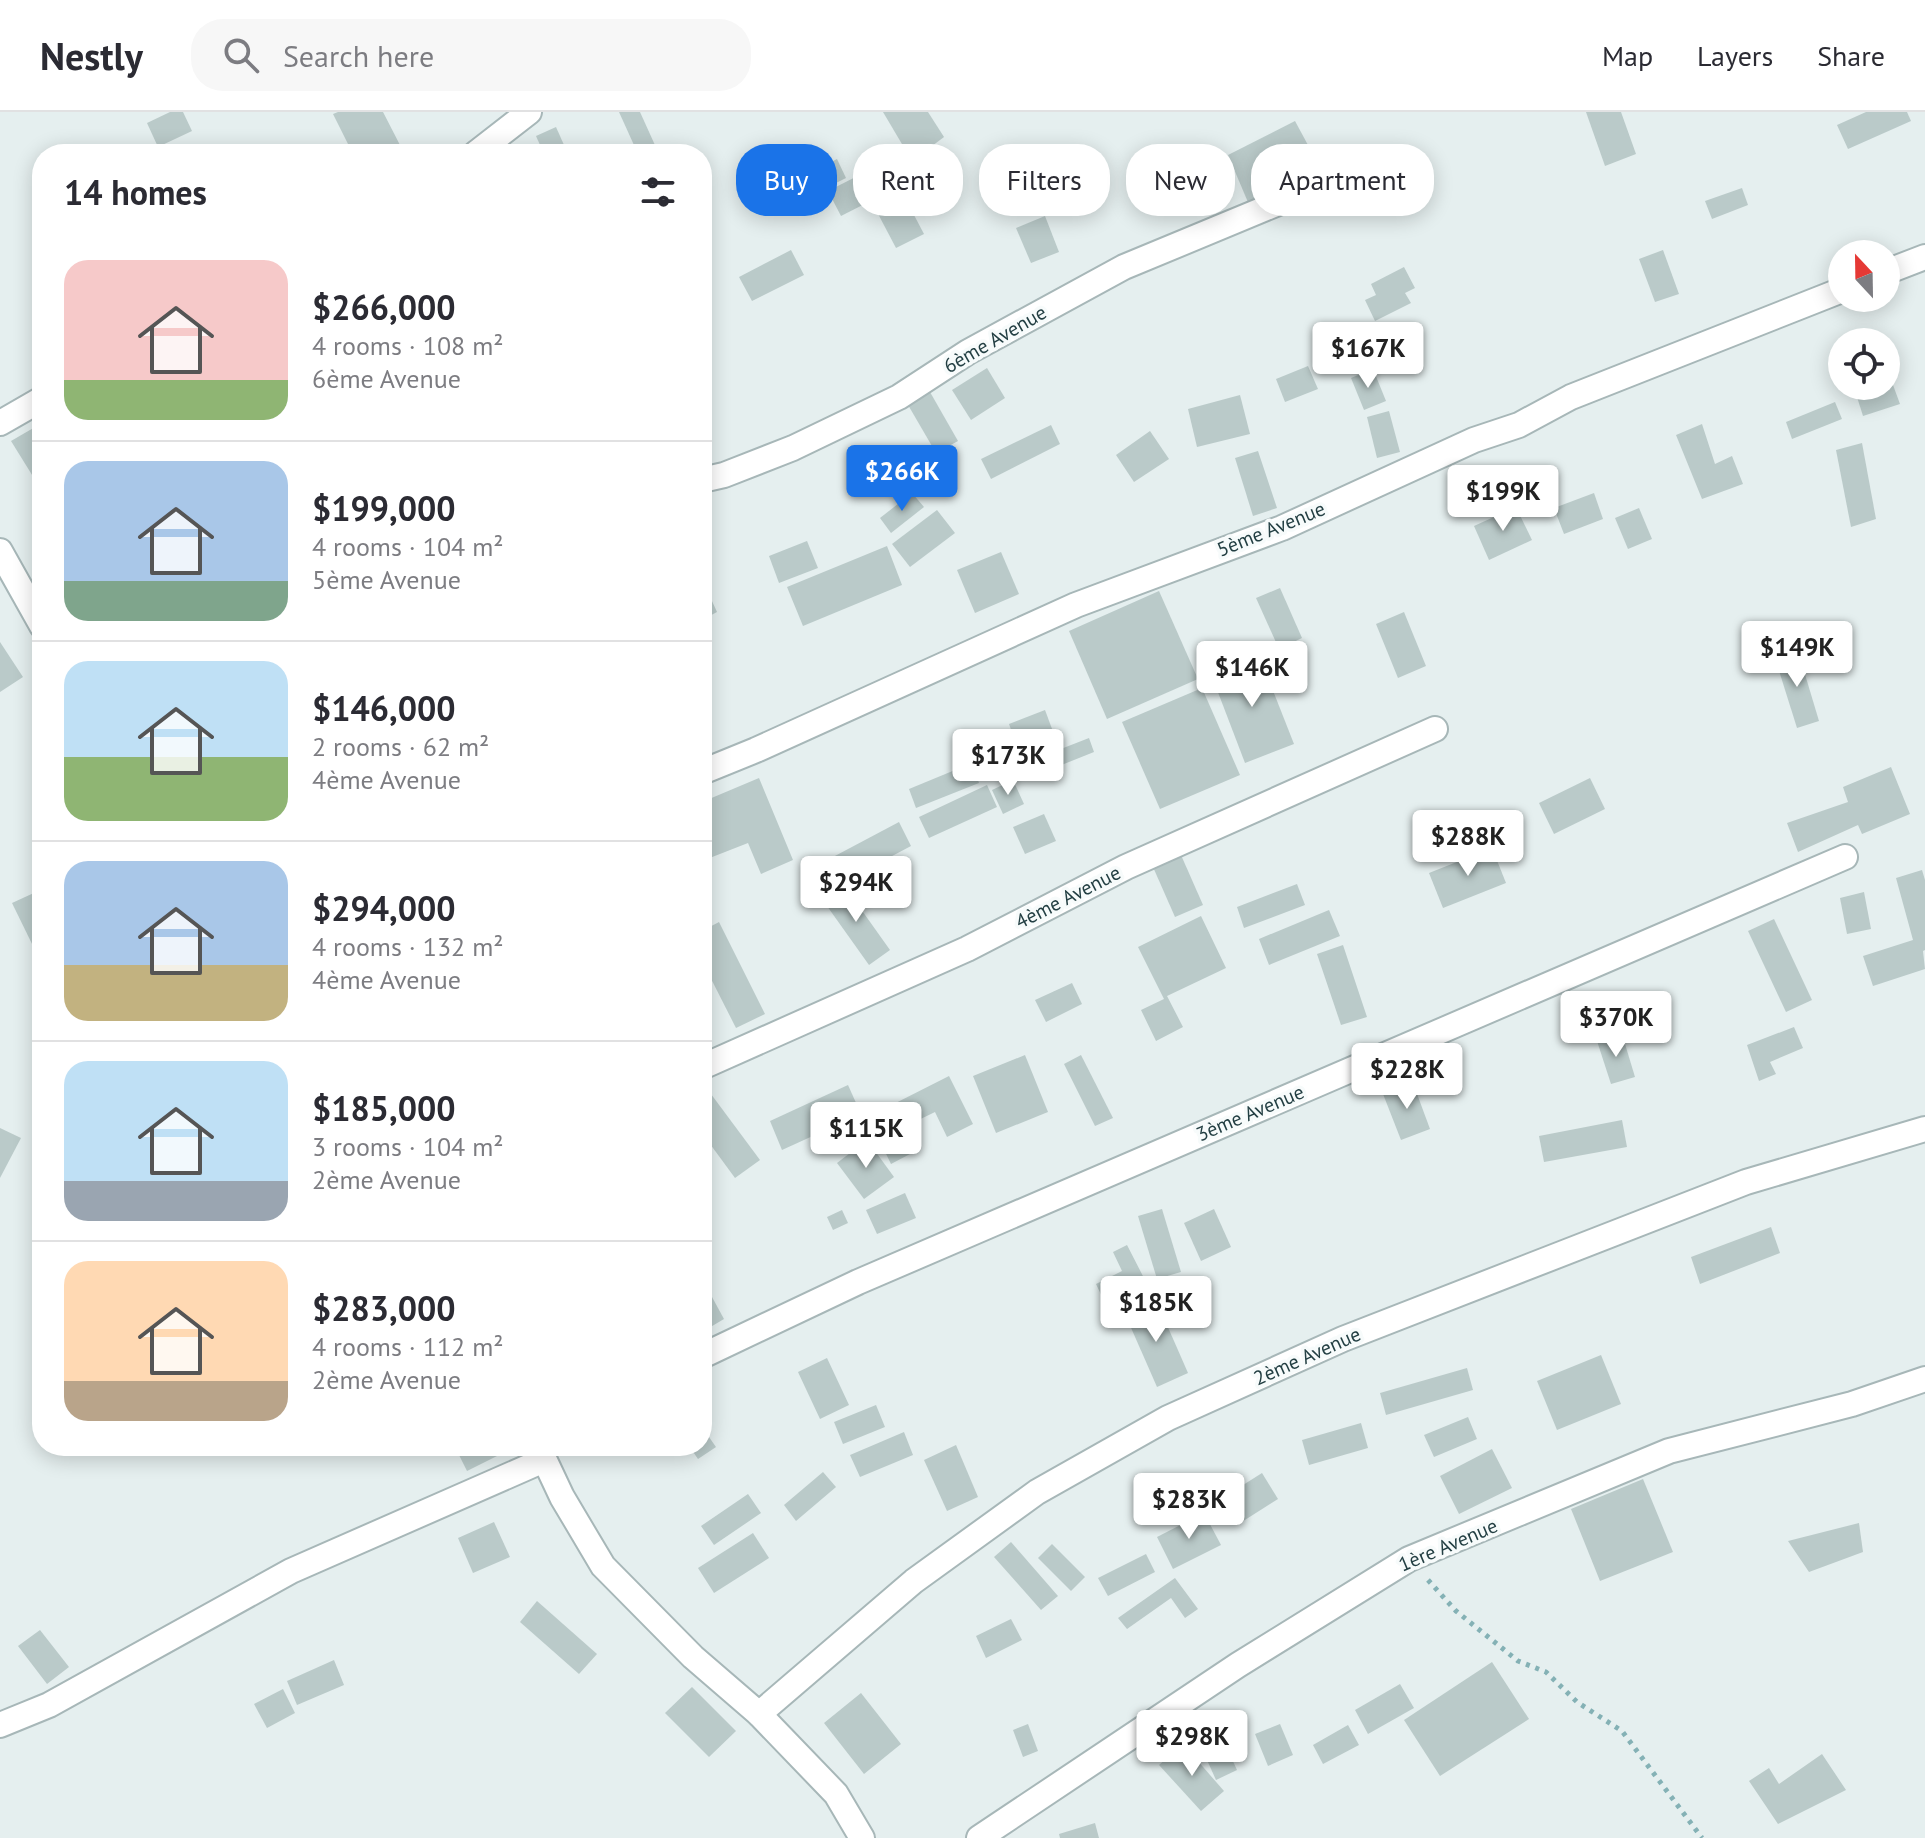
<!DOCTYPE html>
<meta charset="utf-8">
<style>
body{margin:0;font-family:"PT Sans",sans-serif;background:#f7f7f7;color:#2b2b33;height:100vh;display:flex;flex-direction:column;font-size:30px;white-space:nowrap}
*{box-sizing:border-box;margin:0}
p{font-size:26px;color:#7c7c81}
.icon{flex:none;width:44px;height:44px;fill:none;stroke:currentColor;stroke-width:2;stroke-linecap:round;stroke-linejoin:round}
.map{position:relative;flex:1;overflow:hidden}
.side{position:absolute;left:32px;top:32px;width:680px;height:1312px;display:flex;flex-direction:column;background:#fff;border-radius:32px;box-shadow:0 4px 20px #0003}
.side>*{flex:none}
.hud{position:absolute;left:736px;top:32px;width:760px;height:72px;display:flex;gap:16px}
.needle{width:52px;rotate:338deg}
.tools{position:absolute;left:1828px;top:128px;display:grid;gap:16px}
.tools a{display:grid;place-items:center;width:72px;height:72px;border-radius:50%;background:#fff;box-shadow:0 4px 20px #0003;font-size:40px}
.price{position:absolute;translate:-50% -68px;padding:0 18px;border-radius:8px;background:#fff;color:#222;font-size:26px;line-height:52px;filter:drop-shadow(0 2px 4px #0008)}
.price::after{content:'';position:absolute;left:50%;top:48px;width:24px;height:18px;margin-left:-12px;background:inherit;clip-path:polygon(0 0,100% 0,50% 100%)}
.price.current{background:#1a73e8;color:#fff}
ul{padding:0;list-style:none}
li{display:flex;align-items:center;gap:24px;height:200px;padding:0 32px}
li+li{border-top:2px solid #e1e1e2}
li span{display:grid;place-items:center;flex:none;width:224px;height:160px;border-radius:24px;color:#555}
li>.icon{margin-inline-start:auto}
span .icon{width:96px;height:96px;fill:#fffc;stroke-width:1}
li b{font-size:34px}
h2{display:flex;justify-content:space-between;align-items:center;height:96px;padding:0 32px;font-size:34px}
.pill{padding:0 28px;border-radius:32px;background:#fff;box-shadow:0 4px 20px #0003;font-size:28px;line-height:72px}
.pill.current{background:#1a73e8;color:#fff}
header{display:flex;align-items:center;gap:48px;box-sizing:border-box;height:112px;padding:0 40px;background:#fff;border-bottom:2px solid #e1e1e2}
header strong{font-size:38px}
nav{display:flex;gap:44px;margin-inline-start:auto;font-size:28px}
.search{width:560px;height:72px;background:#f7f7f7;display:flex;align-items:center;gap:20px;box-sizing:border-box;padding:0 28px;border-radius:32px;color:#7c7c81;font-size:30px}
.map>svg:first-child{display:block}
.building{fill:#bacac9}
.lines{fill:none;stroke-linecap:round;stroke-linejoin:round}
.minor-casing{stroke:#a7b7b8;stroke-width:28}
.path{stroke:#84b1b5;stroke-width:5;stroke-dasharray:4 6;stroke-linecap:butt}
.minor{stroke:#fff;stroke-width:24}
.labels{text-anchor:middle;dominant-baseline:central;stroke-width:7;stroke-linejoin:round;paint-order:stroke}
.street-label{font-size:20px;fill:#233f43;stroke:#f7fbfb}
</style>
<header>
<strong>Nestly</strong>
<div class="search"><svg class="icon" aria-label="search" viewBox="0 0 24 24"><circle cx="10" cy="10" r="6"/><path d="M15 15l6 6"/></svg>Search here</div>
<nav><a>Map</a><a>Layers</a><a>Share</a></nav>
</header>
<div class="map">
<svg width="1925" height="1726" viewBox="0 0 1925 1726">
<rect width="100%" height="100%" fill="#e5efef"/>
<!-- building -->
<g class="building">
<path d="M170,0h13l9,19 -34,16 -11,-24z"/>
<path d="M338,0h45l18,35 -14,7h-19l-1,-2 -14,2 -20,-40z"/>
<path d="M619,0h21l19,42h-21z"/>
<path d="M883,0h45l16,25 -32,24z"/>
<path d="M1586,0h35l15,42 -31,12z"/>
<path d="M1866,0h41l4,9 -63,28 -11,-24z"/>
<path d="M1295,9l27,50 -72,36 -22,-52z"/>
<path d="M556,15l12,27h-24l-8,-18z"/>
<path d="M837,47l9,19 -40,20 -10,-18z"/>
<path d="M889,48l13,25 -61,31 -13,-25z"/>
<path d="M1742,76l6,17 -36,14 -7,-18z"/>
<path d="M904,84l20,38 -28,14 -20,-38z"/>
<path d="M1045,104l14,36 -28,11 -15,-35z"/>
<path d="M791,138l13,25 -52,26 -13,-24z"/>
<path d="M1663,138l16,44 -24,8 -16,-43z"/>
<path d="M1404,155l11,21 -10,5 6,10 -36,18 -10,-21 11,-5 -5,-11z"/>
<path d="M1383,221l10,21 -28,12 -10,-20z"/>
<path d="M1308,254l10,23 -33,13 -9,-23z"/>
<path d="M987,256l18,30 -34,22 -19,-30z"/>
<path d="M1373,257l13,32 -22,9 -13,-32z"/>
<path d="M926,273l32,56 -22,12 -32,-55z"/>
<path d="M1893,273l7,19 -37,12 -6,-19z"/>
<path d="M1240,283l10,39 -53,13 -9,-38z"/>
<path d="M1835,290l7,17 -50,20 -6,-17z"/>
<path d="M1389,299l11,41 -23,6 -10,-41z"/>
<path d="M42,311v68l-31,-50z"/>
<path d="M1702,312l13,40 17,-8 11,28 -41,15 -26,-64z"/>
<path d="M1051,313l9,19 -69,35 -10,-20z"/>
<path d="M1150,319l19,28 -35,23 -18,-27z"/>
<path d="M1862,331l14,76 -25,8 -15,-77z"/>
<path d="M1258,339l19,57 -24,8 -18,-58z"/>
<path d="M912,381l12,14 -33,26 -11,-15z"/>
<path d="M1594,381l9,26 -39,15 -10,-26z"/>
<path d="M1516,395l16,33 -43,20 -15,-34z"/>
<path d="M1639,396l13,31 -24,10 -13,-31z"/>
<path d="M937,398l18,23 -45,34 -18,-23z"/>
<path d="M807,429l11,27 -39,15 -10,-27z"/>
<path d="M887,434l15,39 -99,41 -16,-39z"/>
<path d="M1001,440l18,42 -44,19 -18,-43z"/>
<path d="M706,476l11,24 -15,8v-30z"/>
<path d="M1280,476l22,50 -23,11 -23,-51z"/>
<path d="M1159,479l39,88 -91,40 -38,-88z"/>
<path d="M1404,500l22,54 -28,12 -22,-54z"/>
<path d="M0,530l23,35 -23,15z"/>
<path d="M1798,539l21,70 -22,7 -22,-70z"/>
<path d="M1259,543l35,89 -49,19 -34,-89z"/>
<path d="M1202,576l38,87 -80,34 -38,-87z"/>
<path d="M1045,598l13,35 -37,13 -12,-34z"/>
<path d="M1089,626l5,14 -40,16 -6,-14z"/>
<path d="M972,651l7,20 -63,25 -7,-19z"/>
<path d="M1891,655l19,47 -48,20 -4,-9 -60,27 -11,-29 61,-21 -5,-15z"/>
<path d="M759,666l34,82 -32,14 -13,-31 -46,18v-59z"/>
<path d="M1590,666l15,31 -51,25 -15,-31z"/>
<path d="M1013,668l11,24 -21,10 -11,-24z"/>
<path d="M987,673l10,22 -68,31 -10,-21z"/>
<path d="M1044,702l12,27 -31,13 -12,-27z"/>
<path d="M899,710l12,24 -66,35 -12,-24z"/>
<path d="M1492,736l14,35 -63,25 -14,-35z"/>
<path d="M1181,743l22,50 -28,12 -22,-50z"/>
<path d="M1922,758l3,10v70l-2,1 2,18 -52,17 -10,-30 50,-16 -17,-62z"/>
<path d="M843,772l47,66 -21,15 -47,-66z"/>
<path d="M1297,772l8,21 -61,23 -7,-21z"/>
<path d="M36,780l6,12v40l-8,4 -22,-45z"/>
<path d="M1864,780l7,37 -24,5 -7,-36z"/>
<path d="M1329,798l11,26 -71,29 -10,-26z"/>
<path d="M1201,804l25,52 -59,28 16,31 -27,14 -15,-31 23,-11 -26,-52z"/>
<path d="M1774,807l38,81 -26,12 -38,-81z"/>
<path d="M719,810l46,92 -29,14 -34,-67v-30z"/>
<path d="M1343,833l24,72 -26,8 -24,-71z"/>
<path d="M1072,871l10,21 -36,18 -11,-22z"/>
<path d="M1794,915l9,21 -33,14 6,12 -17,7 -12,-36z"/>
<path d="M1622,922l13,43 -24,7 -14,-43z"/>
<path d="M1025,943l23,57 -52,21 -23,-57z"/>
<path d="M1081,943l32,63 -18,8 -31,-62z"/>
<path d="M949,964l24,48 -26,13 -12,-25 -37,18 12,24 -19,10 -23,-47z"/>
<path d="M1413,971l17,46 -29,11 -18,-46z"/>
<path d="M848,973l13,29 -79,36 -12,-29z"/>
<path d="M708,978l52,70 -25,18 -33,-45v-39z"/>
<path d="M1622,1008l5,27 -83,15 -5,-26z"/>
<path d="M0,1016l21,10 -21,40z"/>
<path d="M867,1028l27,37 -30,22 -27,-36z"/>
<path d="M905,1081l11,25 -39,16 -11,-24z"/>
<path d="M1162,1097l19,63 -24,7 -19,-63z"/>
<path d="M1214,1097l17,38 -30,14 -17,-38z"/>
<path d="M842,1098l6,13 -15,7 -6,-13z"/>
<path d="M1771,1115l9,26 -80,31 -9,-27z"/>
<path d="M1127,1133l19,37 -41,21 -9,-19 26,-13 -9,-19z"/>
<path d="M712,1185l12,22 -22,13v-29z"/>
<path d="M1156,1188l32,73 -31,14 -32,-73z"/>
<path d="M1601,1243l20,49 -64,26 -20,-49z"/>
<path d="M827,1246l22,47 -29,14 -22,-47z"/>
<path d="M1467,1256l6,22 -87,25 -6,-22z"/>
<path d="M876,1293l9,22 -42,17 -9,-22z"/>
<path d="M1468,1305l9,22 -43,18 -10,-22z"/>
<path d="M1361,1311l7,25 -59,17 -7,-25z"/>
<path d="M702,1315l14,20 -18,12 -9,-13h13z"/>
<path d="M904,1320l9,23 -53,22 -10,-22z"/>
<path d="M956,1333l22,52 -31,14 -23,-51z"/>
<path d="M477,1334h18l4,9 -32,16 -8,-16z"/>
<path d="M1492,1337l20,39 -53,26 -19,-38z"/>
<path d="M823,1360l13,15 -40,34 -12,-16z"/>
<path d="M1262,1361l16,26 -41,26 -16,-26z"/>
<path d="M1643,1367l30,73 -73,29 -29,-72z"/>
<path d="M748,1382l13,19 -47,32 -13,-19z"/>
<path d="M1204,1401l17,32 -48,24 -16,-32z"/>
<path d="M494,1410l16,35 -37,16 -15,-35z"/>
<path d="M1859,1411l4,29 -54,20 -21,-31z"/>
<path d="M753,1421l16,25 -55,35 -16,-25z"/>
<path d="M1011,1430l47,54 -17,14 -47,-53z"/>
<path d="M1052,1432l33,33 -14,14 -33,-33z"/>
<path d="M1146,1442l9,18 -47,24 -10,-18z"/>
<path d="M1175,1466l23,31 -13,9 -14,-20 -44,31 -9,-11z"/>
<path d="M537,1489l60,53 -18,20 -59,-52z"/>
<path d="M1011,1507l11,21 -36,18 -10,-22z"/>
<path d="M40,1518l29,37 -22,17 -29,-38z"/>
<path d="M334,1548l10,25 -47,20 -10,-24z"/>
<path d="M1492,1550l37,57 -89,57 -36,-56z"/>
<path d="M1400,1572l14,24 -46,26 -13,-24z"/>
<path d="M692,1575l44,44 -27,26 -44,-44z"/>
<path d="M283,1577l12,24 -28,15 -13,-24z"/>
<path d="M861,1581l40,51 -37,30 -40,-51z"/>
<path d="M1028,1612l10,27 -15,6 -10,-27z"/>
<path d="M1280,1612l13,31 -25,11 -13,-32z"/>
<path d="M1348,1613l11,20 -36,19 -10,-19z"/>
<path d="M1219,1619l18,39 -21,10 -18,-40z"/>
<path d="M1183,1632l41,47 -23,20 -42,-46z"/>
<path d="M1822,1642l24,36 -68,34 -29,-43 20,-13 10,16z"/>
<path d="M1095,1711l4,15h-39l-1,-4z"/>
</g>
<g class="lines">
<!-- minor casing -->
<g class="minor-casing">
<g id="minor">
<path d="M475,42l54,-42"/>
<path d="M1886,160l39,-15"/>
<path d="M0,311l42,-24"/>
<path d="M702,368l22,-5 69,-27 106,-51 69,-45 156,-85 164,-68"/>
<path d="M0,439l42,75"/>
<path d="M702,660l54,-22 320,-145 206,-77 192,-88 45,-15 52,-28 271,-107"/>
<path d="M702,955l265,-118 159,-82 309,-138"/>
<path d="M702,1244l156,-74 987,-425"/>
<path d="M539,1336l23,49 41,69 90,91 66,57 77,80 26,44"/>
<path d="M759,1602l155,-133 123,-89 131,-74 175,-79 403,-157 179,-53"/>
<path d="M0,1613l49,-20 242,-134 253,-111"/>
<path d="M979,1726l259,-173 171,-106 260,-108 183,-47 73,-25"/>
</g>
</g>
<!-- path -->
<path class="path" d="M1428,1468l28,31 62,50 28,11 31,30 45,29 80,107"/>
<!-- minor -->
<use href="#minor" class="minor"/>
</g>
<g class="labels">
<!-- street labels -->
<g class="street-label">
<text transform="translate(995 227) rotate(-30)">6ème Avenue</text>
<text transform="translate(1271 417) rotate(-22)">5ème Avenue</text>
<text transform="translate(1068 785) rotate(-27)">4ème Avenue</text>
<text transform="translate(1250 1001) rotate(-23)">3ème Avenue</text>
<text transform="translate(1307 1244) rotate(-24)">2ème Avenue</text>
<text transform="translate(1448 1433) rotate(-23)">1ère Avenue</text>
</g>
</g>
</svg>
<div class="tools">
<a><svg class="needle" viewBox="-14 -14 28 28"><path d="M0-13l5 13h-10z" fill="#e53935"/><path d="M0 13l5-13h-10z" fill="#7c7c81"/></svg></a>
<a><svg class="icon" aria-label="locate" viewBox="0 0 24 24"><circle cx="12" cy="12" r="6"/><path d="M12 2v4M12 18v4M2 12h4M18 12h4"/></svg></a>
</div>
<b class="price" style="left:1368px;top:278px">$167K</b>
<b class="price current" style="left:902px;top:401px">$266K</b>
<b class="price" style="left:1503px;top:421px">$199K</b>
<b class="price" style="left:1797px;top:577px">$149K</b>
<b class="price" style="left:1252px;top:597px">$146K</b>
<b class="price" style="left:1008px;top:685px">$173K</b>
<b class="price" style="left:1468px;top:766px">$288K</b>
<b class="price" style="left:856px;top:812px">$294K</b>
<b class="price" style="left:1616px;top:947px">$370K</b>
<b class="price" style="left:1407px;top:999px">$228K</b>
<b class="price" style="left:866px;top:1058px">$115K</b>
<b class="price" style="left:1156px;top:1232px">$185K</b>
<b class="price" style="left:1189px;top:1429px">$283K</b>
<b class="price" style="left:1192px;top:1666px">$298K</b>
<div class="hud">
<a class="pill current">Buy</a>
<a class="pill">Rent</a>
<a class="pill">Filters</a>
<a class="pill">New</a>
<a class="pill">Apartment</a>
</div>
<section class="side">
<h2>14 homes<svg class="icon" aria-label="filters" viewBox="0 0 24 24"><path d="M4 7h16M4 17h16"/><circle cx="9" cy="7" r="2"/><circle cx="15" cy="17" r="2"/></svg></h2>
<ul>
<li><span style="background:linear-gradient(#f6c9c9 75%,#8fb573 0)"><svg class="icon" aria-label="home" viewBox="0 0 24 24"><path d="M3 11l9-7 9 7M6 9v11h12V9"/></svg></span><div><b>$266,000</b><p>4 rooms · 108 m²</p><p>6ème Avenue</p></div></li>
<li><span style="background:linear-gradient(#a9c7e8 75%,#7fa58c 0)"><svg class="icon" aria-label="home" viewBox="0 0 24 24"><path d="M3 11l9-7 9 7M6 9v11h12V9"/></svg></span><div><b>$199,000</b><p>4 rooms · 104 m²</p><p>5ème Avenue</p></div></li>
<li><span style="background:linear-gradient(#bfe0f5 60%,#8fb573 0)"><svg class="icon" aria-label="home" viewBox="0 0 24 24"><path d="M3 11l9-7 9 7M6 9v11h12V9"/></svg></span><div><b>$146,000</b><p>2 rooms · 62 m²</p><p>4ème Avenue</p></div></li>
<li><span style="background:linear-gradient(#a9c7e8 65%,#c2b280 0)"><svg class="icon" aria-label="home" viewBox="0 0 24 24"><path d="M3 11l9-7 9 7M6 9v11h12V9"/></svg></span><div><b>$294,000</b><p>4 rooms · 132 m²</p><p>4ème Avenue</p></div></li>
<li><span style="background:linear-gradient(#bfe0f5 75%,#9aa5b1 0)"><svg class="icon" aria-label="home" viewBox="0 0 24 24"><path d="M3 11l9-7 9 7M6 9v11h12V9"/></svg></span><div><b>$185,000</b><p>3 rooms · 104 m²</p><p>2ème Avenue</p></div></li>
<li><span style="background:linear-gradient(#ffd9b3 75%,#b9a48a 0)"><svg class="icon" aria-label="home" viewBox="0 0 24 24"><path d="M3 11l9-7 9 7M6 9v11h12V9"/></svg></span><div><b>$283,000</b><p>4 rooms · 112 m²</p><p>2ème Avenue</p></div></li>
</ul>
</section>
</div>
